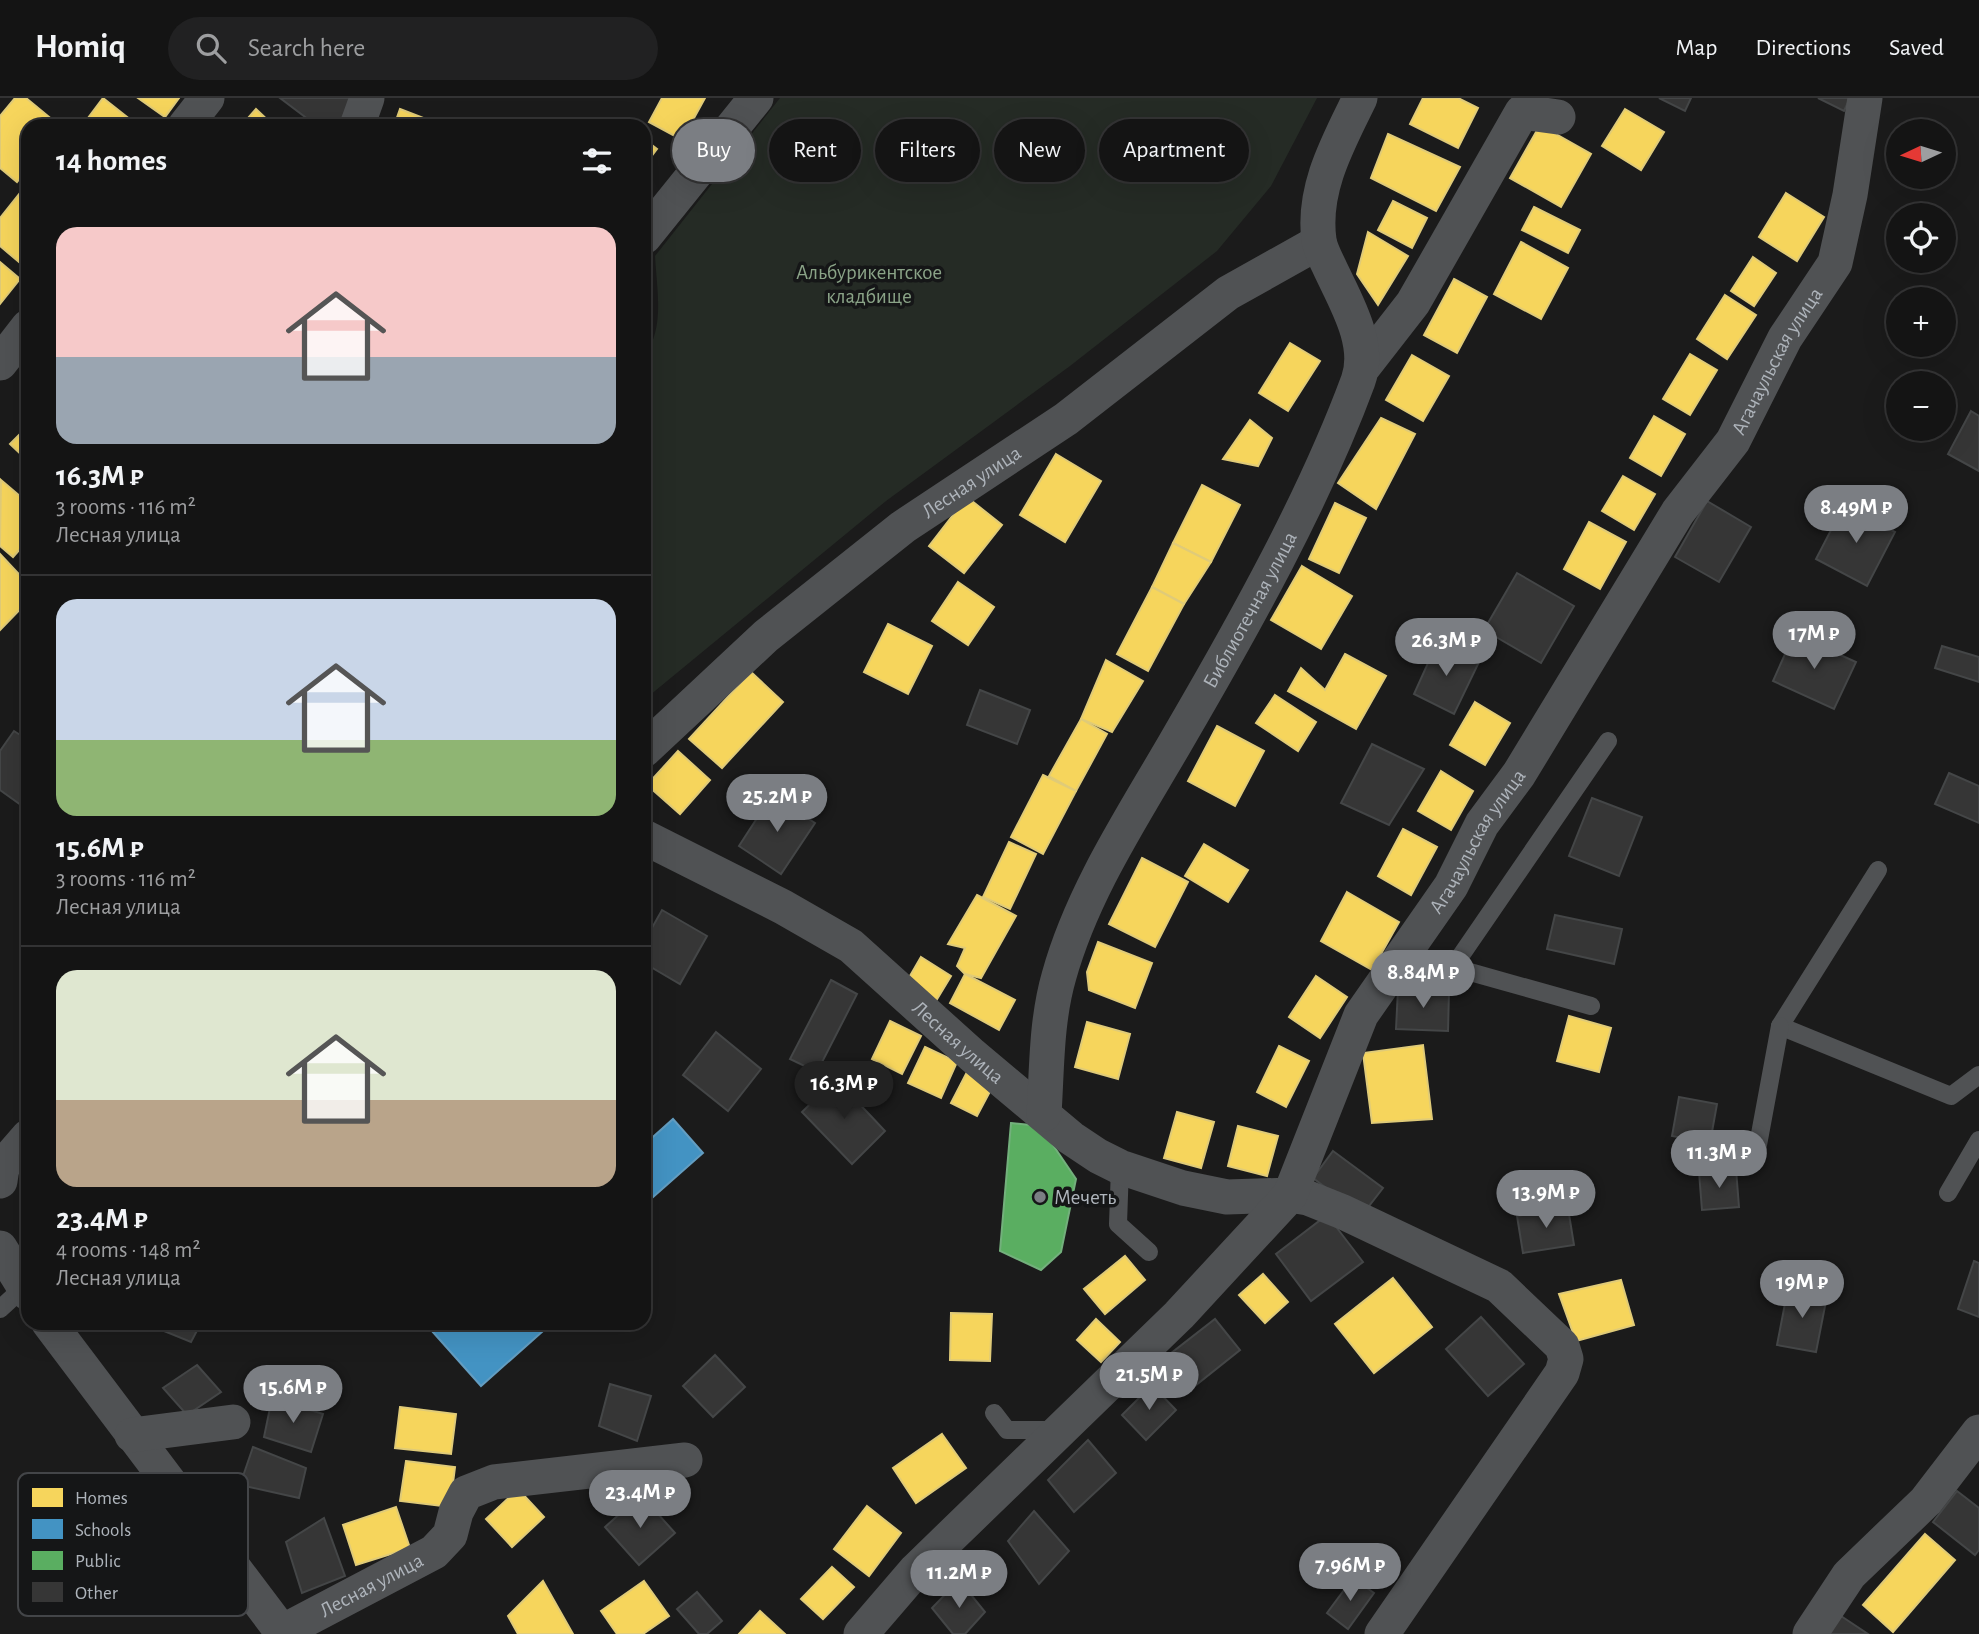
<!DOCTYPE html>
<meta charset="utf-8">
<style>
body{margin:0;font-family:"Alegreya Sans",sans-serif;background:#212122;color:#f1f3f6;height:100vh;display:flex;flex-direction:column;font-size:26px;white-space:nowrap}
*{box-sizing:border-box;margin:0}
p{font-size:23px;color:#9d9ea0}
.icon{flex:none;width:38px;height:38px;fill:none;stroke:currentColor;stroke-width:2;stroke-linecap:round;stroke-linejoin:round}
.map{position:relative;flex:1;overflow:hidden}
.sheet{position:absolute;left:21px;top:21px;width:630px;height:1211px;display:flex;flex-direction:column;background:#141414;border-radius:21px;box-shadow:0 7px 28px #0002,0 0 0 2px #333334}
.sheet>*{flex:none}
.guide{position:absolute;left:672px;top:21px;width:665px;height:63px;display:flex;gap:14px}
.needle{width:46px;rotate:266deg}
.controls{position:absolute;left:1886px;top:21px;display:grid;gap:14px}
.controls a{display:grid;place-items:center;width:70px;height:70px;border-radius:50%;background:#141414;box-shadow:0 7px 28px #0002,0 0 0 2px #333334;font-size:35px}
.price{position:absolute;translate:-50% -60px;padding:0 16px;border-radius:24px;background:#7b7e83;color:#fff;font-size:23px;line-height:46px;filter:drop-shadow(0 2px 4px #0008)}
.price::after{content:'';position:absolute;left:50%;top:42px;width:21px;height:16px;margin-left:-10px;background:inherit;clip-path:polygon(0 0,100% 0,50% 100%)}
.price.active{background:#222;color:#fff}
ul{padding:0;list-style:none}
li{display:grid;align-content:center;gap:14px;height:371px;padding:0 35px}
li+li{border-top:2px solid #333334}
li span{display:grid;place-items:center;height:217px;border-radius:21px;color:#555}
li>.icon{margin-inline-start:auto}
span .icon{width:126px;height:126px;fill:#fffc;stroke-width:1}
li b{font-size:30px}
h2{display:flex;justify-content:space-between;align-items:center;height:84px;padding:0 35px;font-size:30px}
.pill{padding:0 24px;border-radius:32px;background:#141414;box-shadow:0 7px 28px #0002,0 0 0 2px #333334;font-size:24px;line-height:63px}
.pill.active{background:#7b7e83;color:#fff}
header{display:flex;align-items:center;gap:42px;box-sizing:border-box;height:98px;padding:0 35px;background:#141414;border-bottom:2px solid #333334}
header strong{font-size:33px}
nav{display:flex;gap:38px;margin-inline-start:auto;font-size:24px}
.search{width:490px;height:63px;background:#212122;display:flex;align-items:center;gap:18px;box-sizing:border-box;padding:0 24px;border-radius:38px;color:#9d9ea0;font-size:26px}
.map>svg:first-child{display:block}
.green{fill:#252b25}
.homes{fill:#f6d55c;stroke:#e0cb78;stroke-width:2}
.schools{fill:#4393c3;stroke:#639dc1;stroke-width:2}
.public{fill:#5aae61;stroke:#73b07c;stroke-width:2}
.building{fill:#363636;stroke:#444647;stroke-width:2}
.lines{fill:none;stroke-linecap:round;stroke-linejoin:round}
.service{stroke:#505254;stroke-width:18}
.minor{stroke:#505254;stroke-width:35}
.poi-dot{fill:#7b7e83;stroke:#151617;stroke-width:2.5}
.labels{text-anchor:middle;dominant-baseline:central;stroke-width:7;stroke-linejoin:round;paint-order:stroke}
.park-label{font-size:21px;fill:#8aa387;stroke:#151617}
.street-label{font-size:21px;fill:#aeb4bb;stroke:#151617}
.poi-label{font-size:21px;fill:#aeb4bb;stroke:#151617;text-anchor:start}
.key{fill:#151617;stroke:#434548;stroke-width:2}
.key-label{font-size:19px;fill:#aeb4bb}
</style>
<header>
<strong>Homiq</strong>
<div class="search"><svg class="icon" aria-label="search" viewBox="0 0 24 24"><circle cx="10" cy="10" r="6"/><path d="M15 15l6 6"/></svg>Search here</div>
<nav><a>Map</a><a>Directions</a><a>Saved</a></nav>
</header>
<div class="map">
<svg width="1979" height="1536" viewBox="0 0 1979 1536">
<rect width="100%" height="100%" fill="#1b1b1b"/>
<!-- green -->
<path class="green" d="M780,0h537l-46,88 -54,65 -147,115 -184,135 -242,199v-342c21,-31 13,-66 11,-102z"/>
<!-- homes -->
<g class="homes">
<path d="M15,0h11l34,28h-32v42l-11,14 -17,-14v-52z"/>
<path d="M103,0l33,26 -1,2h-53z"/>
<path d="M138,0h41l-14,19z"/>
<path d="M662,0h43l-23,42 -33,-18z"/>
<path d="M1423,0h35l20,10 -20,40 -48,-24z"/>
<path d="M256,11l18,17h-33z"/>
<path d="M400,11l44,17h-50z"/>
<path d="M1625,11l39,23 -23,38 -39,-24z"/>
<path d="M1540,27l51,29 -30,53 -51,-29z"/>
<path d="M1388,36l72,33 -24,44 -65,-33z"/>
<path d="M644,41l13,10 -13,17z"/>
<path d="M20,95l8,7 -2,68 -26,-22v-28z"/>
<path d="M1786,95l38,24 -27,44 -38,-24z"/>
<path d="M1393,103l34,17 -15,30 -34,-18z"/>
<path d="M1534,109l46,23 -12,23 -46,-23z"/>
<path d="M1368,134l40,24 -30,49 -21,-31z"/>
<path d="M1521,144l47,26 -27,51 -47,-25z"/>
<path d="M1753,159l23,16 -22,33 -23,-15z"/>
<path d="M0,164l20,17 -20,25z"/>
<path d="M1454,181l33,18 -30,56 -33,-18z"/>
<path d="M1725,197l31,20 -29,44 -30,-20z"/>
<path d="M1290,245l30,18 -32,50 -29,-18z"/>
<path d="M1690,256l27,16 -27,45 -27,-16z"/>
<path d="M1412,257l37,21 -26,45 -37,-21z"/>
<path d="M1654,318l31,18 -24,42 -31,-18z"/>
<path d="M1381,320l34,16 -39,75 -38,-26z"/>
<path d="M1250,322l22,18 -14,28 -35,-7z"/>
<path d="M28,328v35l-18,-17z"/>
<path d="M1056,356l45,27 -36,61 -45,-27z"/>
<path d="M1623,378l32,18 -21,36 -32,-19z"/>
<path d="M1,382l27,23v37l-15,17 -13,-11z"/>
<path d="M1202,387l38,20 -29,57 -38,-19z"/>
<path d="M967,399l35,28 -38,48 -35,-27z"/>
<path d="M1335,405l31,15 -27,55 -30,-14z"/>
<path d="M1589,424l37,20 -26,47 -36,-20z"/>
<path d="M1173,445l38,19 -27,42 -32,-17z"/>
<path d="M0,456l28,30v17l-28,29z"/>
<path d="M1302,468l50,30 -31,53 -50,-29z"/>
<path d="M958,484l36,25 -26,38 -36,-24z"/>
<path d="M1152,489l32,17 -36,67 -31,-17z"/>
<path d="M888,526l44,22 -24,48 -44,-22z"/>
<path d="M1345,556l41,22 -30,53 -68,-38 13,-23 24,22z"/>
<path d="M1106,562l37,21 -31,51 -31,-13z"/>
<path d="M751,574l32,30 -61,66 -33,-29z"/>
<path d="M1275,597l41,27 -18,29 -42,-28z"/>
<path d="M1475,604l35,21 -25,42 -35,-20z"/>
<path d="M1081,621l26,15 -31,57 -27,-15z"/>
<path d="M1217,628l47,25 -29,55 -47,-25z"/>
<path d="M678,653l32,29 -30,34 -33,-29z"/>
<path d="M1441,673l32,20 -22,39 -33,-19z"/>
<path d="M1043,677l33,16 -33,63 -32,-17z"/>
<path d="M1403,731l34,18 -26,48 -33,-19z"/>
<path d="M1009,744l27,12 -26,55 -27,-12z"/>
<path d="M1204,746l44,26 -20,32 -43,-26z"/>
<path d="M1142,760l46,24 -33,65 -46,-23z"/>
<path d="M1347,794l52,30 -27,48 -51,-29z"/>
<path d="M977,797l39,21 -35,62 -16,-4 -8,-8 8,-18 -17,-4z"/>
<path d="M1098,844l54,21 -17,45 -46,-18 -2,-18z"/>
<path d="M921,859l30,19 -15,25 -30,-18z"/>
<path d="M965,876l50,26 -16,30 -49,-27z"/>
<path d="M1316,878l31,21 -27,41 -31,-21z"/>
<path d="M1569,918l42,12 -12,44 -42,-11z"/>
<path d="M890,923l31,15 -19,38 -30,-15z"/>
<path d="M1087,924l43,12 -12,45 -43,-12z"/>
<path d="M1423,947l9,74 -60,4 -9,-70z"/>
<path d="M1279,948l30,15 -23,46 -29,-15z"/>
<path d="M925,949l32,15 -16,36 -33,-15z"/>
<path d="M968,972l26,14 -17,32 -26,-13z"/>
<path d="M1177,1014l37,10 -13,46 -37,-10z"/>
<path d="M1238,1028l40,10 -11,40 -39,-10z"/>
<path d="M1125,1158l20,24 -40,34 -21,-25z"/>
<path d="M1263,1176l25,28 -23,21 -26,-28z"/>
<path d="M1393,1180l39,49 -58,46 -39,-49z"/>
<path d="M1621,1182l13,45 -58,16 -17,-47z"/>
<path d="M951,1215l41,1 -2,47 -40,-1z"/>
<path d="M1096,1221l24,23 -19,20 -24,-22z"/>
<path d="M400,1309l56,7 -5,40 -56,-6z"/>
<path d="M942,1336l24,34 -50,35 -23,-35z"/>
<path d="M406,1363l49,6 -5,40 -50,-6z"/>
<path d="M518,1391l26,28 -32,30 -26,-28z"/>
<path d="M867,1408l34,27 -32,43 -35,-27z"/>
<path d="M396,1409l14,41 -54,17 -13,-40z"/>
<path d="M1925,1436l30,26 -62,72 -30,-27z"/>
<path d="M832,1469l22,20 -31,32 -22,-20z"/>
<path d="M543,1483l30,53h-55l-10,-18z"/>
<path d="M644,1483l25,35 -26,18h-26l-16,-23z"/>
<path d="M760,1513l25,23h-46z"/>
</g>
<!-- schools -->
<g class="schools">
<path d="M673,1021l30,34 -59,52v-60z"/>
<path d="M442,1225h110l-71,63 -49,-55z"/>
</g>
<!-- public -->
<path class="public" d="M1011,1025l29,3 36,53 -15,73 -20,18 -41,-19z"/>
<!-- building -->
<g class="building">
<path d="M280,0h71l-12,28h-22z"/>
<path d="M1659,0h32l-6,13z"/>
<path d="M1818,0h32l-6,13z"/>
<path d="M1971,313l8,5v55l-31,-17z"/>
<path d="M1707,403l44,26 -32,55 -44,-25z"/>
<path d="M1844,407l51,27 -28,54 -51,-27z"/>
<path d="M1517,475l57,33 -33,57 -57,-33z"/>
<path d="M1794,536l62,28 -22,47 -61,-28z"/>
<path d="M1437,545l42,19 -25,52 -40,-20z"/>
<path d="M1942,548l37,11v25l-44,-14z"/>
<path d="M980,592l50,20 -13,34 -50,-19z"/>
<path d="M14,633l14,9v70l-28,-20v-39z"/>
<path d="M1372,646l52,25 -35,56 -48,-22z"/>
<path d="M1949,675l30,13v37l-44,-19z"/>
<path d="M772,697l43,28 -34,51 -42,-28z"/>
<path d="M1592,700l50,19 -23,59 -50,-20z"/>
<path d="M662,812l45,26 -27,48 -36,-21v-21z"/>
<path d="M1555,817l67,14 -8,35 -67,-15z"/>
<path d="M831,882l26,14 -40,78 -27,-13z"/>
<path d="M1398,891l51,2 -1,40 -52,-2z"/>
<path d="M716,934l45,37 -33,42 -45,-36z"/>
<path d="M836,981l49,52 -33,33 -50,-52z"/>
<path d="M1679,999l38,7 -7,39 -38,-7z"/>
<path d="M1333,1053l50,37 -21,27 -49,-37z"/>
<path d="M1736,1071l3,38 -37,3 -3,-38z"/>
<path d="M1568,1110l6,37 -51,8 -6,-37z"/>
<path d="M1327,1117l36,47 -52,39 -35,-47z"/>
<path d="M1974,1163l5,2v54l-21,-8z"/>
<path d="M1788,1190l39,8 -11,56 -39,-7z"/>
<path d="M1481,1219l43,47 -36,32 -42,-47z"/>
<path d="M1215,1221l25,31 -54,43 -25,-32z"/>
<path d="M156,1225h45l-10,19 -37,-15z"/>
<path d="M715,1257l30,32 -32,30 -30,-31z"/>
<path d="M197,1267l24,27 -34,23 -24,-27z"/>
<path d="M610,1286l41,12 -14,45 -38,-15z"/>
<path d="M1152,1287l24,25 -30,30 -24,-25z"/>
<path d="M272,1300l51,16 -12,38 -47,-15z"/>
<path d="M1088,1342l28,33 -42,39 -26,-32z"/>
<path d="M253,1349l53,21 -7,30 -59,-13z"/>
<path d="M1957,1393l22,17v42l-4,5 -42,-33z"/>
<path d="M641,1397l34,38 -36,32 -34,-38z"/>
<path d="M1034,1413l35,40 -30,33 -31,-43z"/>
<path d="M324,1420l21,58 -43,17 -16,-51z"/>
<path d="M1353,1480l21,15 -26,36 -21,-16z"/>
<path d="M959,1482l26,32 -20,22h-12l-21,-26z"/>
<path d="M697,1494l25,29 -15,13h-8l-22,-25z"/>
<path d="M1841,1518l27,18h-39z"/>
</g>
<g class="lines">
<!-- service -->
<g class="service">
<path d="M1878,772l-98,156 171,70 28,-21"/>
<path d="M1406,856l185,52"/>
<path d="M1453,869l155,-226"/>
<path d="M1755,1063l25,-135"/>
<path d="M1120,1069l-2,57 31,28"/>
<path d="M1948,1095l31,-53"/>
<path d="M0,1211l24,-22"/>
<path d="M994,1315l13,17h52"/>
</g>
<!-- minor -->
<g class="minor">
<path d="M185,28l22,-28"/>
<path d="M357,28l10,-28"/>
<path d="M644,139l112,-139"/>
<path d="M0,265l28,-36"/>
<path d="M1364,268l49,-63 109,-191 36,5"/>
<path id="s1" d="M644,652l122,-114 137,-109 163,-108 162,-126 91,-51"/>
<path id="s2" d="M644,739l139,70 68,39 121,109 99,83 27,18 22,11 63,21 44,9 63,-2 18,3 35,14 156,74 63,60 4,13 -4,14 -180,261"/>
<path id="s3" d="M1044,1016c3,-46 2,-93 15,-138 24,-87 78,-166 122,-243 64,-110 133,-233 177,-352 14,-38 -14,-82 -29,-115 -4,-8 -9,-18 -10,-26 -7,-51 19,-97 41,-142"/>
<path d="M0,1083l2,-14 26,-30"/>
<path d="M0,1150l28,45"/>
<path id="s4" d="M49,1225l233,309 152,-80 16,-17 6,-23 10,-19 28,-11 191,-22"/>
<path d="M132,1337l101,-13"/>
<path id="s5" d="M861,1536l55,-64 263,-255 111,-120 71,-180 90,-129 31,-62 37,-50 159,-262 55,-71 52,-103 50,-75 15,-68 15,-97"/>
<path d="M1810,1536l39,-59 77,-74 53,-69"/>
</g>
</g>
<!-- markers -->
<circle class="poi-dot" cx="1040" cy="1099" r="7"/>
<g class="labels">
<!-- park labels -->
<g class="park-label">
<text x="869" y="174">Альбурикентское<tspan x="869" dy="24">кладбище</tspan></text>
</g>
<!-- street labels -->
<g class="street-label">
<text stroke="none"><textPath href="#s5" startOffset="1584">Агачаульская улица</textPath></text>
<text stroke="none"><textPath href="#s1" startOffset="424">Лесная улица</textPath></text>
<text stroke="none"><textPath href="#s3" startOffset="553">Библиотечная улица</textPath></text>
<text stroke="none"><textPath href="#s5" startOffset="1017">Агачаульская улица</textPath></text>
<text stroke="none"><textPath href="#s2" startOffset="378">Лесная улица</textPath></text>
<text stroke="none"><textPath href="#s4" startOffset="488">Лесная улица</textPath></text>
</g>
<!-- poi labels -->
<g class="poi-label">
<text x="1054" y="1099">Мечеть</text>
</g>
</g>
<!-- legend -->
<rect x="18" y="1375" width="230" height="143" rx="10" class="key"/>
<rect x="32" y="1390" width="31" height="19" fill="#f6d55c"/>
<rect x="32" y="1421" width="31" height="20" fill="#4393c3"/>
<rect x="32" y="1453" width="31" height="19" fill="#5aae61"/>
<rect x="32" y="1484" width="31" height="20" fill="#363636"/>
<g class="key-label">
<text x="75" y="1406">Homes</text>
<text x="75" y="1438">Schools</text>
<text x="75" y="1469">Public</text>
<text x="75" y="1501">Other</text>
</g>
</svg>
<div class="controls">
<a><svg class="needle" viewBox="-14 -14 28 28"><path d="M0-13l5 13h-10z" fill="#e53935"/><path d="M0 13l5-13h-10z" fill="#9d9ea0"/></svg></a>
<a><svg class="icon" aria-label="locate" viewBox="0 0 24 24"><circle cx="12" cy="12" r="6"/><path d="M12 2v4M12 18v4M2 12h4M18 12h4"/></svg></a>
<a>+</a>
<a>−</a>
</div>
<b class="price" style="left:1856px;top:447px">8.49M ₽</b>
<b class="price" style="left:1814px;top:573px">17M ₽</b>
<b class="price" style="left:1446px;top:580px">26.3M ₽</b>
<b class="price" style="left:777px;top:736px">25.2M ₽</b>
<b class="price" style="left:1423px;top:912px">8.84M ₽</b>
<b class="price active" style="left:844px;top:1023px">16.3M ₽</b>
<b class="price" style="left:1719px;top:1092px">11.3M ₽</b>
<b class="price" style="left:1546px;top:1132px">13.9M ₽</b>
<b class="price" style="left:1802px;top:1222px">19M ₽</b>
<b class="price" style="left:1149px;top:1314px">21.5M ₽</b>
<b class="price" style="left:293px;top:1327px">15.6M ₽</b>
<b class="price" style="left:640px;top:1432px">23.4M ₽</b>
<b class="price" style="left:1350px;top:1505px">7.96M ₽</b>
<b class="price" style="left:959px;top:1512px">11.2M ₽</b>
<div class="guide">
<a class="pill active">Buy</a>
<a class="pill">Rent</a>
<a class="pill">Filters</a>
<a class="pill">New</a>
<a class="pill">Apartment</a>
</div>
<section class="sheet">
<h2>14 homes<svg class="icon" aria-label="filters" viewBox="0 0 24 24"><path d="M4 7h16M4 17h16"/><circle cx="9" cy="7" r="2"/><circle cx="15" cy="17" r="2"/></svg></h2>
<ul>
<li><span style="background:linear-gradient(#f6c9c9 60%,#9aa5b1 0)"><svg class="icon" aria-label="home" viewBox="0 0 24 24"><path d="M3 11l9-7 9 7M6 9v11h12V9"/></svg></span><div><b>16.3M ₽</b><p>3 rooms · 116 m²</p><p>Лесная улица</p></div></li>
<li><span style="background:linear-gradient(#c9d6e8 65%,#8fb573 0)"><svg class="icon" aria-label="home" viewBox="0 0 24 24"><path d="M3 11l9-7 9 7M6 9v11h12V9"/></svg></span><div><b>15.6M ₽</b><p>3 rooms · 116 m²</p><p>Лесная улица</p></div></li>
<li><span style="background:linear-gradient(#dfe7d0 60%,#b9a48a 0)"><svg class="icon" aria-label="home" viewBox="0 0 24 24"><path d="M3 11l9-7 9 7M6 9v11h12V9"/></svg></span><div><b>23.4M ₽</b><p>4 rooms · 148 m²</p><p>Лесная улица</p></div></li>
</ul>
</section>
</div>
